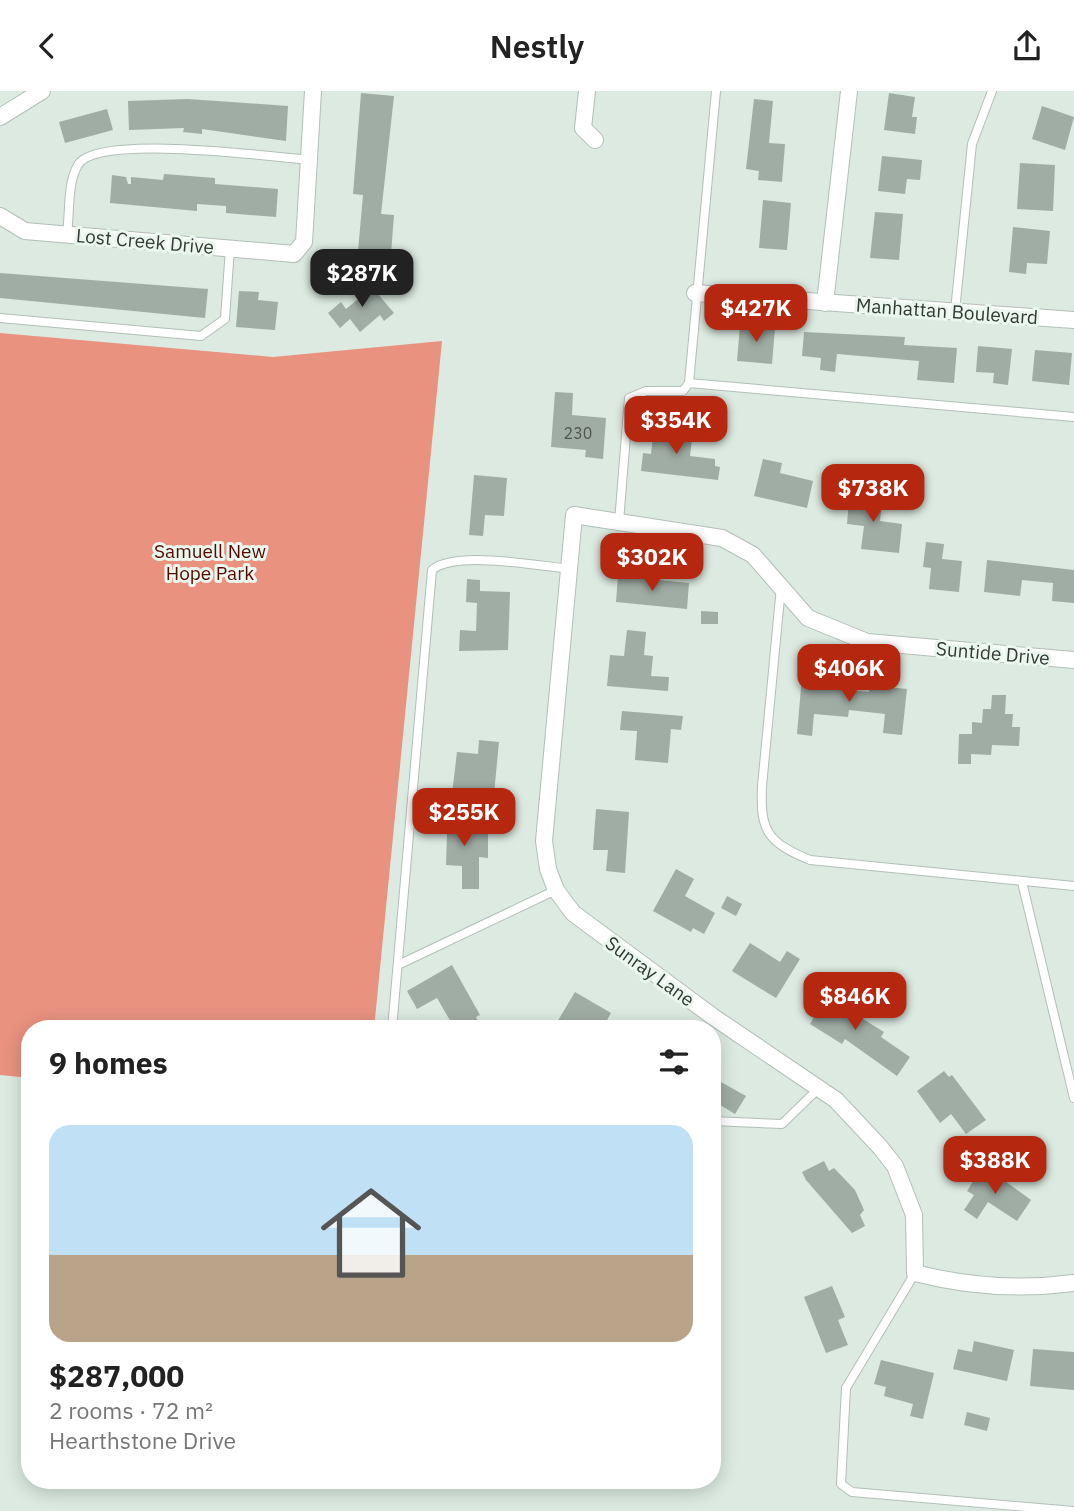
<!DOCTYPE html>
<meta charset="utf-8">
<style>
body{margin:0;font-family:"IBM Plex Sans",sans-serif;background:#f2f2f2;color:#222;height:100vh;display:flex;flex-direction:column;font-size:26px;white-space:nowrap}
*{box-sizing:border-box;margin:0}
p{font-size:23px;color:#767676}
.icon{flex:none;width:38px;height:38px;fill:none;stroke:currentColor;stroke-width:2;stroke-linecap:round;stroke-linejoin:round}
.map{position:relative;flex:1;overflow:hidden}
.drawer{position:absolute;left:21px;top:929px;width:700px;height:469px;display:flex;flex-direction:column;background:#fff;border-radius:28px;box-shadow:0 4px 18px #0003}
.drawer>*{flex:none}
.price{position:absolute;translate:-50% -60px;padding:0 16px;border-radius:14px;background:#b5280f;color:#fff;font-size:23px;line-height:46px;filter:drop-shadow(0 2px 4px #0008)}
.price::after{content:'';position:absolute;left:50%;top:42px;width:21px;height:16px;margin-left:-10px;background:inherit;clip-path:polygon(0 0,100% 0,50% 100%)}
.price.current{background:#222;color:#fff}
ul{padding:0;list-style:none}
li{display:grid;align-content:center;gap:14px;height:371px;padding:0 28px}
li+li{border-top:2px solid #e0e0e0}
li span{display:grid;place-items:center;height:217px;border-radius:21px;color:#555}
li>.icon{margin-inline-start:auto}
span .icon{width:126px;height:126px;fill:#fffc;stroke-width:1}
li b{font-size:30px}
h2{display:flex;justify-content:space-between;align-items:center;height:84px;padding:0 28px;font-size:30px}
header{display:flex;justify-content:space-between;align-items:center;height:91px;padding:0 28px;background:#fff;font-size:32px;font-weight:600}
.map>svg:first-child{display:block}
.forest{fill:#e99280}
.building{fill:#a0ada5}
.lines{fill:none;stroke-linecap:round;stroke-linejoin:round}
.lane-casing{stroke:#b2bfb7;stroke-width:10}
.street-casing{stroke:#b2bfb7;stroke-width:18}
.lane{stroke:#fff;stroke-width:8}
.street{stroke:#fff;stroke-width:16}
.labels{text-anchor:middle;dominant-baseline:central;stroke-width:6;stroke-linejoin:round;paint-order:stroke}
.number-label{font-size:16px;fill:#4f5652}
.street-label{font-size:19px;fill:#343936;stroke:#e9f7ee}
.park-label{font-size:19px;fill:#580a00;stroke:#e9f7ee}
</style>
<header><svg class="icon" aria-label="back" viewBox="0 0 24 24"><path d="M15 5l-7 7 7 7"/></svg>Nestly<svg class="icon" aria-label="share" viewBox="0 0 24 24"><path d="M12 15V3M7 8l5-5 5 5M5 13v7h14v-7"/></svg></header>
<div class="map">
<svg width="1074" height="1420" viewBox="0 0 1074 1420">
<rect width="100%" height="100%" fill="#dceae1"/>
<!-- forest -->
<path class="forest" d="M0,242l273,24 169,-16 -68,688h-344v49l-30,-3z"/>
<!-- building -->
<g class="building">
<path d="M361,2l33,3 -13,118 13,1 -3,39 -33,-3 5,-56 -10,-1z"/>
<path d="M889,2l26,4 -3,20h5l-2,17 -31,-4z"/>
<path d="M188,8l100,7 -2,35 -84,-12v5l-19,-2 1,-4 -55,2 -1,-29z"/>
<path d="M754,8l19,2 -4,42 16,1 -3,38 -24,-2 1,-9 -13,-2z"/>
<path d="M1042,15l32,11 -9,33 -33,-11z"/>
<path d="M107,18l6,21 -48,13 -6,-21z"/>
<path d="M882,65l40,4 -2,20 -13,-1 -2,15 -27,-3z"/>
<path d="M1020,72l35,2 -2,46 -36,-2z"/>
<path d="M164,83l51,4v6l63,5 -2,28 -50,-4v-7l-29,-2v7l-87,-8 2,-28 14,2 2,7h3v-7l32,3z"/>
<path d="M763,109l28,3 -4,47 -28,-2z"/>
<path d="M875,121l28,2 -4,46 -29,-2z"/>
<path d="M1013,136l37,4 -3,33 -20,-1 -1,11 -17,-2z"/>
<path d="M0,182l208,16 -3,29 -205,-20z"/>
<path d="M367,190l27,32 -10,8 -4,-6 -20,17 -10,-13 -10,9 -12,-15 13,-11 5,7 17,-14 -5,-6z"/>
<path d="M239,200l20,1 -1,8 20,2 -3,28 -39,-3z"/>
<path d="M740,234l35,3 -3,36 -35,-3z"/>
<path d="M804,241l101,5 -1,8 53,3 -3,35 -37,-3 2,-19 -82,-7 -2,18 -15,-2 1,-12 -19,-2z"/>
<path d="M978,255l34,3 -4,36 -15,-2 1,-10 -18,-1z"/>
<path d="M1035,259l37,3 -3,32 -37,-4z"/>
<path d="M555,301l18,1 -1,22 34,3 -3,41 -18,-2 1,-7 -35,-3z"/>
<path d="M655,329l19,2 -2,15 20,2 -2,17 25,3v7l5,1 -2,13 -77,-9 2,-18 8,1z"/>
<path d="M763,368l19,4 -2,10 33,8 -6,27 -53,-12z"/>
<path d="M474,384l33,3 -3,38 -19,-1 -2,21 -14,-1z"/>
<path d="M850,397l20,2 -2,20 13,1 -1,10 22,3 -3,29 -38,-4 3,-23 -17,-2z"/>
<path d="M926,451l18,2 -2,15 20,2 -3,31 -30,-3 2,-21 -8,-1z"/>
<path d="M987,469l87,10v33l-22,-2 1,-18 -31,-3 -2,16 -36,-4z"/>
<path d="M618,485l71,7 -2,26 -71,-7z"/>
<path d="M467,488l13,1v11l30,1 -2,58 -49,1 1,-21 16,1 1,-28 -11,-1z"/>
<path d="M701,520l17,1v12h-17z"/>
<path d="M627,539l19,2 -2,23 9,1 -2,20 18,1 -1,14 -61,-5 3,-31 14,1z"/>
<path d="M802,585l36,4 -1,9 32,3 1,-7 37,4 -5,46 -19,-2 2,-19 -36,-4 -1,7 -34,-3 -2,22 -15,-2z"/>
<path d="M992,604h14l-1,19h8l-1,13h8l-1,19 -27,-1 -1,10 -20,-1v10h-13l1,-30h13v-12l10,1 1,-14h8z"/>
<path d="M622,620l61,5 -2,14 -10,-1 -3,34 -33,-3 2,-29 -17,-1z"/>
<path d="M479,649l20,2 -5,52h-42l5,-42 21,2z"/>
<path d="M596,718l33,3 -4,61 -19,-2 2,-21h-15z"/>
<path d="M436,723h13v8l24,1v10h15v25l-9,-1v32h-17v-23l-16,-1 1,-31h-12z"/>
<path d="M676,778l18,10 -9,17 30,17 -11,21 -11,-6 -2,4 -38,-21z"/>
<path d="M727,805l15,8 -6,12 -15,-8z"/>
<path d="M750,852l30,19 7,-11 13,8 -24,39 -44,-27z"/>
<path d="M452,874l28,50 -4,2 6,12h-27l-18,-31 -20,11 -10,-18z"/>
<path d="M813,897l71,44 -3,5 29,20 -13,19 -52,-37 -3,5 -32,-20 8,-14 -13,-9z"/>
<path d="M575,901l36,21 -5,9 10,7h-28l-15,-9 -5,9h-15z"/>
<path d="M944,980l5,6 3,-2 34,45 -20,14 -15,-20 -11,9 -23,-32z"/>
<path d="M712,986l34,19 -11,18 -23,-14z"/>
<path d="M824,1070l5,10 5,-3 21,22 9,20 -4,5 5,11 -13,7 -46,-53 -4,-8z"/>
<path d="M983,1074l48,35 -14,21 -29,-19 -11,17 -13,-9 10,-15 -7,-4z"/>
<path d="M832,1195l13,31 -7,3 10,25 -22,8 -22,-56z"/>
<path d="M974,1250l40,9 -7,31 -54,-12 5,-20 14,3z"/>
<path d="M1033,1258l41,3v38l-44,-4z"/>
<path d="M881,1269l53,13 -11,46 -13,-3 3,-12 -29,-8 2,-9 -12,-3z"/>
<path d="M967,1321l23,6 -3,13 -23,-6z"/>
</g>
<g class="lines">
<!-- lane casing -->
<g class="lane-casing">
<g id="lane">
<path d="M67,143c3,-20 0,-51 11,-69 18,-32 195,-8 233,-5"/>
<path d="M955,220l17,-167 20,-53"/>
<path d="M0,227l201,18 24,-17 5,-71"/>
<path d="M689,292l27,-292"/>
<path d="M619,431l10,-124 17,-7h37l6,-8 385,34"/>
<path d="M781,496l-19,199c-2,45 5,56 48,74l264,26"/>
<path d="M1022,791l52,216"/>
<path d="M398,874l158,-75"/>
<path d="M392,938l40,-459c24,-20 107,-4 139,-1"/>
<path d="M712,1030l70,3 36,-35"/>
<path d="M915,1182l-69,115 -5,96 11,8 222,19"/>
</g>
</g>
<!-- street casing -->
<g class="street-casing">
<g id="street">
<path d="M587,0l-4,37 12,12"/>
<path d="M0,26l42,-26"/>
<path d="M0,125l25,15 269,23 10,-12 9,-151"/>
<path d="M695,202l379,27"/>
<path d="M825,212l24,-212"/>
<path d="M1074,569l-207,-18 -59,-24 -55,-63 -31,-17 -148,-23 -30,326 4,28 8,21 17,23 139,103 124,84 44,47 15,19 19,49 1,58c51,13 107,17 159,10"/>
</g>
</g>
<!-- lane -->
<use href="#lane" class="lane"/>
<!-- street -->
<use href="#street" class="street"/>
</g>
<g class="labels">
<!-- number labels -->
<g class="number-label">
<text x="578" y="342">230</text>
</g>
<!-- street labels -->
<g class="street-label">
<text transform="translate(145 150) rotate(5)">Lost Creek Drive</text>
<text transform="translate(947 220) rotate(4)">Manhattan Boulevard</text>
<text transform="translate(993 562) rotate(5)">Suntide Drive</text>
<text transform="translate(650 880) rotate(36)">Sunray Lane</text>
</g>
<!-- park labels -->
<g class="park-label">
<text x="210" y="460">Samuell New<tspan x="210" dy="22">Hope Park</tspan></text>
</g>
</g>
</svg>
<b class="price current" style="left:362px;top:218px">$287K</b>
<b class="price" style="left:756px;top:253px">$427K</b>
<b class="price" style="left:676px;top:365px">$354K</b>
<b class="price" style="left:873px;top:433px">$738K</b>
<b class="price" style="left:652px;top:502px">$302K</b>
<b class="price" style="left:849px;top:613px">$406K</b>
<b class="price" style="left:464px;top:757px">$255K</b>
<b class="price" style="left:855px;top:941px">$846K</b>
<b class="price" style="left:995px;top:1105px">$388K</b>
<section class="drawer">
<h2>9 homes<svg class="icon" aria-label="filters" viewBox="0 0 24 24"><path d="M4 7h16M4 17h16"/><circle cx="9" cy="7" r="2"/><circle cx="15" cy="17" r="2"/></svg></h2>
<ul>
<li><span style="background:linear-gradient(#bfe0f5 60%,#b9a48a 0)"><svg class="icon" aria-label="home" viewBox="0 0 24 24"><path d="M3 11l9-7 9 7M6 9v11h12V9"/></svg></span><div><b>$287,000</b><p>2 rooms · 72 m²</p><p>Hearthstone Drive</p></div></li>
</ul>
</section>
</div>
